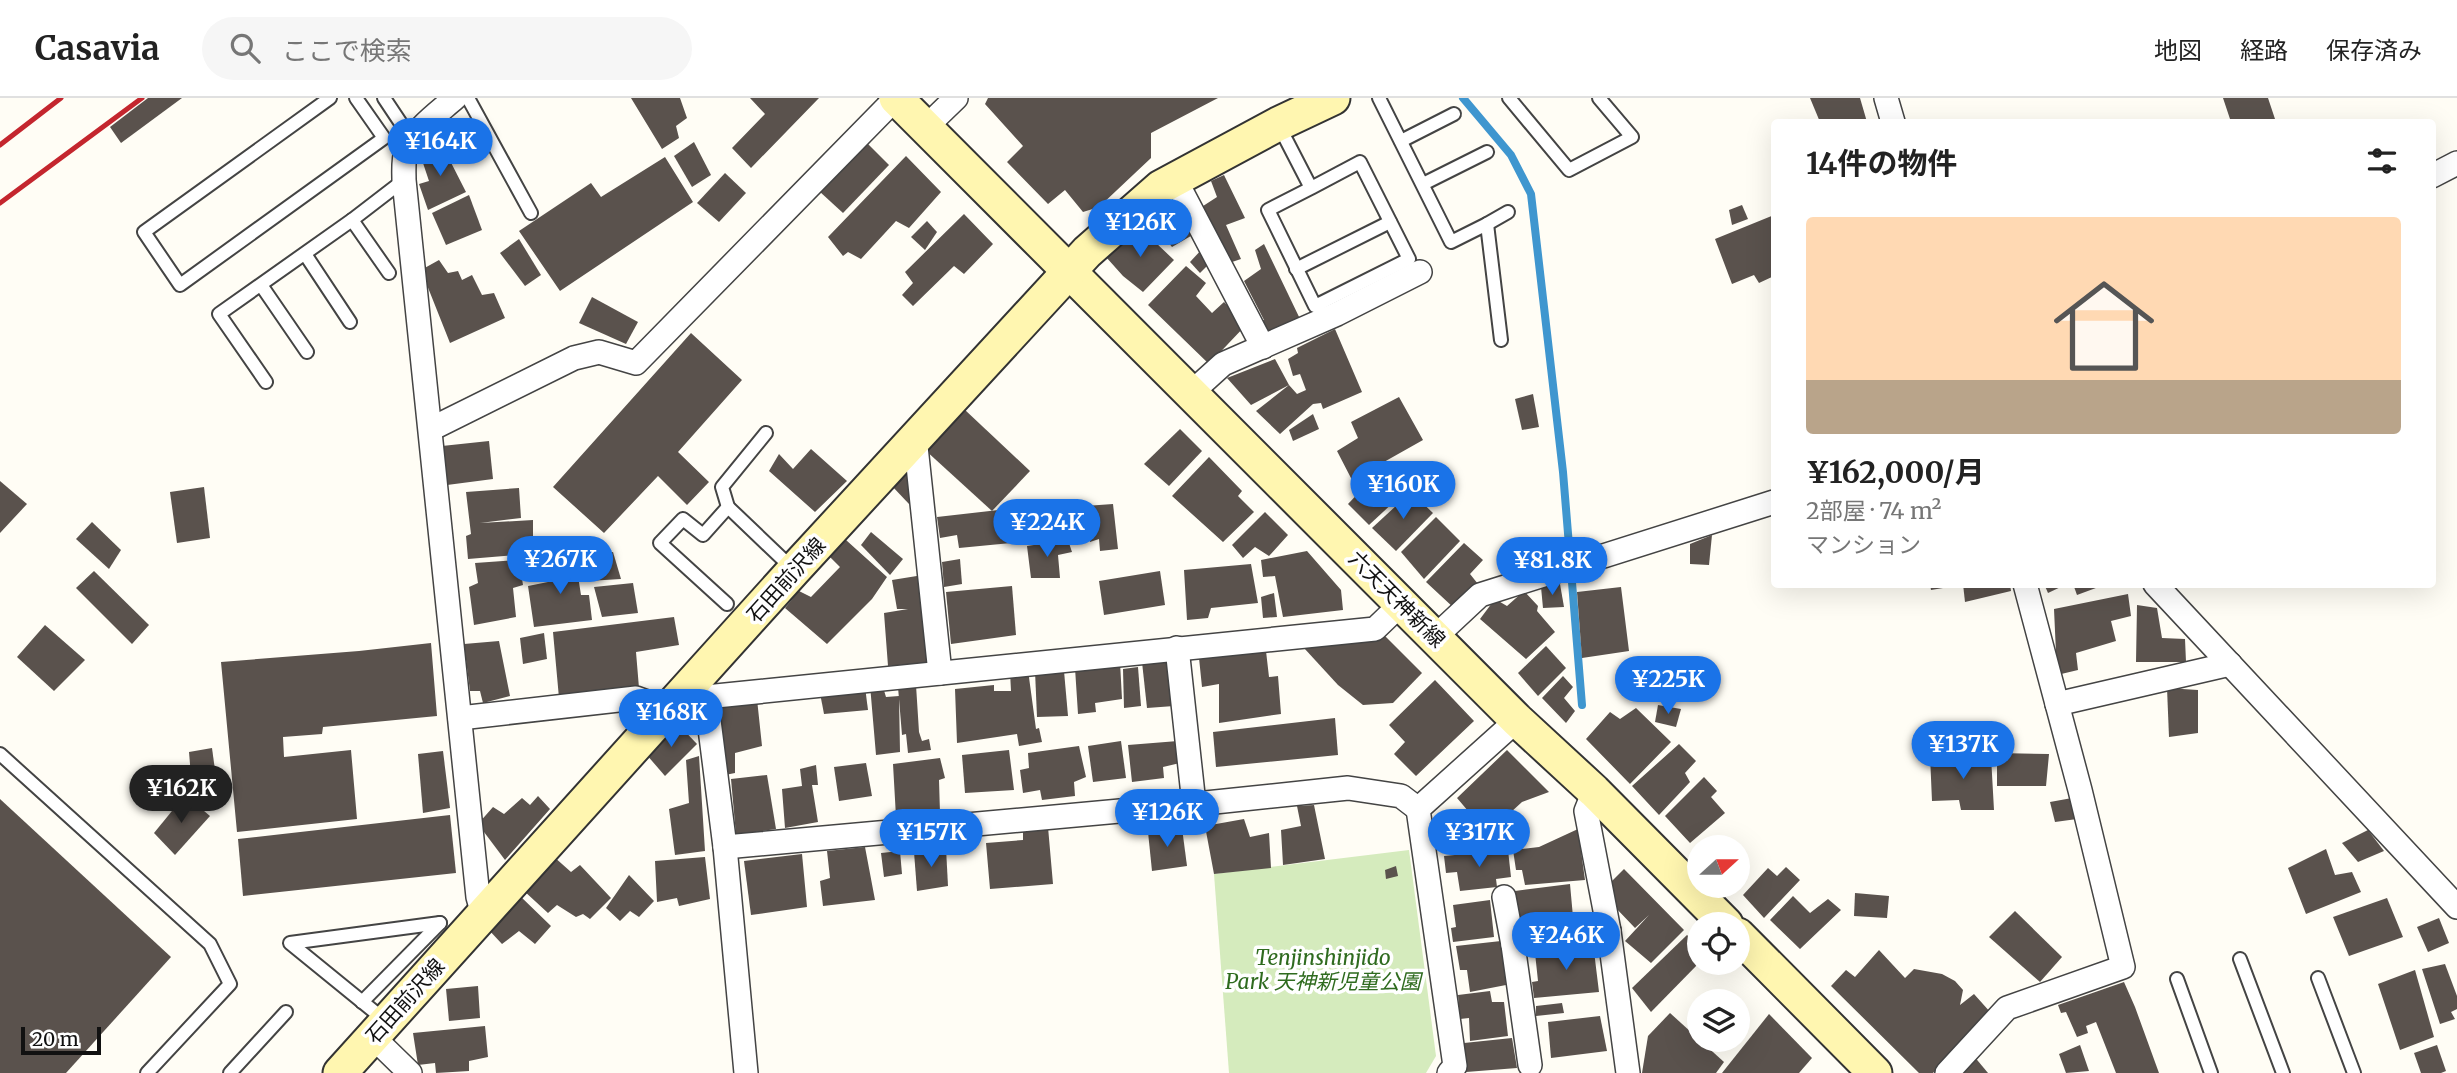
<!DOCTYPE html>
<html lang="ja">
<meta charset="utf-8">
<style>
body{margin:0;font-family:Merriweather,"Noto Sans JP",serif;background:#f6f6f6;color:#222;height:100vh;display:flex;flex-direction:column;font-size:26px;white-space:nowrap}
*{box-sizing:border-box;margin:0}
p{font-size:23px;color:#767676}
.icon{flex:none;width:38px;height:38px;fill:none;stroke:currentColor;stroke-width:2;stroke-linecap:round;stroke-linejoin:round}
.map{position:relative;flex:1;overflow:hidden}
.panel{position:absolute;left:1771px;top:21px;width:665px;height:469px;display:flex;flex-direction:column;background:#fff;border-radius:7px;box-shadow:0 7px 28px #0002}
.panel>*{flex:none}
.needle{width:46px;rotate:69deg}
.fabs{position:absolute;left:1687px;top:737px;display:grid;gap:14px}
.fabs a{display:grid;place-items:center;width:63px;height:63px;border-radius:50%;background:#fff;box-shadow:0 7px 28px #0002;font-size:35px}
.scale{position:absolute;left:21px;bottom:18px;width:80px;box-sizing:border-box;padding-left:7px;border:4px solid #111;border-top:0;font-size:19px;line-height:24px;white-space:nowrap;color:#111;-webkit-text-stroke:5px #fff;paint-order:stroke}
.price{position:absolute;translate:-50% -60px;padding:0 16px;border-radius:24px;background:#1a73e8;color:#fff;font-size:23px;line-height:46px;filter:drop-shadow(0 2px 4px #0008)}
.price::after{content:'';position:absolute;left:50%;top:42px;width:21px;height:16px;margin-left:-10px;background:inherit;clip-path:polygon(0 0,100% 0,50% 100%)}
.price.selected{background:#222;color:#fff}
ul{padding:0;list-style:none}
li{display:grid;align-content:center;gap:14px;height:371px;padding:0 35px}
li+li{border-top:2px solid #e0e0e0}
li span{display:grid;place-items:center;height:217px;border-radius:7px;color:#555}
li>.icon{margin-inline-start:auto}
span .icon{width:126px;height:126px;fill:#fffc;stroke-width:1}
li b{font-size:30px}
h2{display:flex;justify-content:space-between;align-items:center;height:84px;padding:0 35px;font-size:30px}
header{display:flex;align-items:center;gap:42px;box-sizing:border-box;height:98px;padding:0 35px;background:#fff;border-bottom:2px solid #e0e0e0}
header strong{font-size:33px}
nav{display:flex;gap:38px;margin-inline-start:auto;font-size:24px}
.search{width:490px;height:63px;background:#f6f6f6;display:flex;align-items:center;gap:18px;box-sizing:border-box;padding:0 24px;border-radius:38px;color:#767676;font-size:26px}
.map>svg:first-child{display:block}
.green{fill:#d5ebbd}
.lines{fill:none;stroke-linecap:round;stroke-linejoin:round}
.stream{stroke:#3f96cf;stroke-width:8}
.building{fill:#5a524d}
.lane-casing{stroke:#444;stroke-width:16}
.street-casing{stroke:#444;stroke-width:26}
.secondary-casing{stroke:#333;stroke-width:37}
.lane{stroke:#fff;stroke-width:12}
.street{stroke:#fff;stroke-width:23}
.secondary{stroke:#fff6b0;stroke-width:33}
.rail{stroke:#c4262e;stroke-width:5}
.labels{text-anchor:middle;dominant-baseline:central;stroke-width:7;stroke-linejoin:round;paint-order:stroke}
.street-label{font-size:21px;fill:#111;stroke:#fff}
.park-label{font-size:21px;font-style:italic;fill:#2f6b1f;stroke:#fff}
</style>
<header>
<strong>Casavia</strong>
<div class="search"><svg class="icon" aria-label="search" viewBox="0 0 24 24"><circle cx="10" cy="10" r="6"/><path d="M15 15l6 6"/></svg>ここで検索</div>
<nav><a>地図</a><a>経路</a><a>保存済み</a></nav>
</header>
<div class="map">
<svg width="2457" height="975" viewBox="0 0 2457 975">
<rect width="100%" height="100%" fill="#fffdf5"/>
<!-- green -->
<path class="green" d="M1409,752l27,206 -10,17h-197l-15,-199z"/>
<g class="lines">
<!-- stream -->
<path class="stream" d="M1463,0l48,57 20,39 32,278 19,233"/>
</g>
<!-- building -->
<g class="building">
<path d="M148,0h34l-61,45 -11,-16z"/>
<path d="M631,0h49l7,20 -11,8 3,12 -17,11z"/>
<path d="M750,0h69l-68,70 -19,-20 33,-34z"/>
<path d="M988,0h230l-67,35v25l-52,49 -16,5 -18,-22 -17,14 -41,-42 16,-16 -38,-42z"/>
<path d="M1810,0h50l7,24h-47z"/>
<path d="M2223,0h45l8,24h-45z"/>
<path d="M440,43l26,51 -38,18 -9,-26 10,-3 -7,-21 12,-6 -5,-9z"/>
<path d="M694,44l17,33 -19,12 -18,-31z"/>
<path d="M867,45l22,22 -46,48 -24,-22z"/>
<path d="M906,58l35,36 -32,36 -13,-7 -35,38 -13,-7 -5,4 -15,-19z"/>
<path d="M665,59l28,45 -133,89 -41,-60 72,-48 10,14z"/>
<path d="M725,75l21,20 -27,29 -22,-19z"/>
<path d="M1224,77l21,43 -19,7 15,34 -15,5 -26,-56 17,-11 -6,-16z"/>
<path d="M469,97l13,35 -36,15 -14,-32z"/>
<path d="M1177,104l19,31 -24,14 -22,-28z"/>
<path d="M1742,107l6,14 -16,6 -3,-15z"/>
<path d="M964,116l29,30 -29,30 -10,-8 -41,40 -11,-11 11,-12 -8,-11z"/>
<path d="M1774,117v61l-15,7 -5,-8 -22,9 -17,-45z"/>
<path d="M927,123l10,11 -12,18 -14,-13z"/>
<path d="M1139,128l19,13 -3,3 19,18 -31,32 -20,-16 -17,-19z"/>
<path d="M519,141l22,36 -16,11 -25,-33z"/>
<path d="M1264,146l37,77 -32,16 -9,-16 4,-1 -20,-39 17,-12 -6,-19z"/>
<path d="M1203,150l8,14 -11,11 -10,-11z"/>
<path d="M439,162l9,13 10,-2 4,9 10,-5 10,20 12,-2 11,25 -55,25 -29,-73z"/>
<path d="M1186,168l20,17 -10,13 16,17 12,-11 22,23 -37,39 -61,-59z"/>
<path d="M592,199l46,25 -12,22 -47,-21z"/>
<path d="M1335,231l27,63 -39,17 -2,-6 -8,1 -33,30 -24,-23 33,-26 -38,20 -24,-27 48,-19 14,26 8,9 9,-4 -6,-16 -7,2 -5,-17 10,-6 -1,-5z"/>
<path d="M691,235l51,47 -64,72 31,30 -22,23 -29,-29 -54,57 -51,-46z"/>
<path d="M1533,296l6,33 -17,3 -7,-31z"/>
<path d="M1399,299l24,43 -71,40 -15,-29 21,-13 -7,-16z"/>
<path d="M964,311l66,62 -38,40 -68,-62z"/>
<path d="M1313,316l6,15 -26,12 -4,-11z"/>
<path d="M1180,331l22,22 -33,35 -25,-22z"/>
<path d="M489,343l4,38 -46,6 -5,-39z"/>
<path d="M811,351l36,32 -32,31 -46,-41 10,-17 14,15z"/>
<path d="M1209,359l33,34 -4,5 16,16 -31,30 -51,-46z"/>
<path d="M1388,364l22,25 -41,38 -21,-21z"/>
<path d="M904,372l10,10 3,14 -8,10 -18,-19z"/>
<path d="M0,383l27,23 -27,29z"/>
<path d="M204,389l6,51 -33,5 -7,-51z"/>
<path d="M519,390l2,30 -41,5 53,-3v19l-10,1 3,14 -58,5 -2,-23 5,-2 -5,-42z"/>
<path d="M1411,394l22,21 -37,38 -24,-23z"/>
<path d="M1113,406l5,45 -18,2 -1,-12 -9,3 -2,-12 -15,2 -2,-25z"/>
<path d="M1025,409l4,23 -18,1v12l-52,5 -2,-13 -17,3 -3,-21z"/>
<path d="M1265,414l23,23 -19,21 -14,-9 -12,11 -11,-13z"/>
<path d="M1436,419l24,24 -36,38 -23,-27z"/>
<path d="M92,424l29,28 -12,19 -33,-30z"/>
<path d="M871,434l32,27 -13,16 -29,-30z"/>
<path d="M1712,437l-3,30 -19,-1v-20z"/>
<path d="M846,442l41,37 -15,22 -45,45 -42,-36 14,-17 12,6 29,-30 -10,-10z"/>
<path d="M1068,442l4,12 -14,3 2,23h-29l-4,-32z"/>
<path d="M1464,445l19,17 -13,14 8,10 -24,24 -28,-26z"/>
<path d="M1307,453l34,39 2,20 -60,7 -8,-41 -12,1 -2,-17z"/>
<path d="M613,454l8,27 -33,2 -3,-25z"/>
<path d="M575,459l6,38h8l3,25 -58,7 -6,-41 25,-5 -5,-22z"/>
<path d="M960,461l2,25 -18,3 -2,-25z"/>
<path d="M519,462l4,25 -10,3 3,29 -42,8 -5,-38 9,-4 -3,-20z"/>
<path d="M1251,466l7,39 -47,5 -3,10 -21,2 -3,-50z"/>
<path d="M94,473l55,54 -17,19 -56,-56z"/>
<path d="M1160,473l5,34 -61,10 -5,-34z"/>
<path d="M923,477l9,87 -44,4 -4,-53 24,-4h-11l-5,-29z"/>
<path d="M633,485l5,30 -36,4 -8,-30z"/>
<path d="M1560,486l4,23 -21,1 -2,-21z"/>
<path d="M1930,486h25v2l-24,4z"/>
<path d="M1963,486h47l1,7 -46,11z"/>
<path d="M2044,486h23l-19,9z"/>
<path d="M2073,486h31v1l-27,10z"/>
<path d="M1012,488l4,49 -65,9 -5,-52z"/>
<path d="M1621,489l8,64 -47,7 -5,-66z"/>
<path d="M1524,493l14,15 -1,5 18,21 -29,27 -46,-40 15,-20 12,7z"/>
<path d="M1274,495l3,24 -14,1 -2,-21z"/>
<path d="M2128,496l3,22 -20,5 5,20 -40,12 2,17 -21,5 -3,-66z"/>
<path d="M2137,507l20,3 5,30 23,1 1,23h-50z"/>
<path d="M674,519l5,28 -43,7 3,36 -80,10 -6,-66z"/>
<path d="M45,527l40,35 -31,31 -37,-34z"/>
<path d="M544,535l3,26 -24,5 -3,-26z"/>
<path d="M1384,537l38,38 -29,30 -30,2 -25,-20 -34,-37z"/>
<path d="M499,543l11,55 -27,7 -3,-12h-10l-6,-47z"/>
<path d="M431,545l6,73 -114,11 -1,7 -39,3 1,20 67,-7 6,69 -120,13 -16,-170 138,-11z"/>
<path d="M1546,548l20,22 -28,28 -20,-23z"/>
<path d="M1266,553l3,26 9,-1 3,38 -62,9v-39l-17,3 -3,-29z"/>
<path d="M1170,561l4,47 -27,2 -5,-46z"/>
<path d="M1120,564l2,37 -27,4 1,9 -18,2 -3,-46z"/>
<path d="M1138,569l3,39 -17,2 -1,-39z"/>
<path d="M1028,572l8,59 3,-1 3,14 -23,4 -2,-12 -60,9 -2,-54 39,-4v6h17l-1,-19z"/>
<path d="M1035,573h29l4,45 -31,1z"/>
<path d="M1563,578l10,11 -9,11 11,13 -9,12 -24,-25z"/>
<path d="M1435,582l39,41 -58,55 -22,-22 11,-12 -16,-17z"/>
<path d="M882,586l4,13 13,-1 1,56 -24,3 -6,-70z"/>
<path d="M916,587l3,47 3,9 7,-2 2,11 -23,3 -2,-19 -4,1 -4,-48z"/>
<path d="M865,589l3,23 -44,4 -4,-21z"/>
<path d="M2167,590l31,2v43l-29,4z"/>
<path d="M757,601l5,47 -27,7v20l-15,3 -7,-68z"/>
<path d="M1658,607l23,4 -5,18 -21,-5z"/>
<path d="M1636,610l35,34 -41,42 -44,-45 24,-27 10,7z"/>
<path d="M1335,620l3,37 -122,12 -3,-35z"/>
<path d="M677,625l20,21 -32,32 -19,-22z"/>
<path d="M1121,643l5,37 -33,4 -5,-36z"/>
<path d="M1178,643l2,22 -17,4 1,11 -32,4 -4,-37z"/>
<path d="M1679,646l17,17 -11,12 5,9 -31,33 -27,-29z"/>
<path d="M1079,648l7,31 -12,5 1,14 -33,4 -2,-10 -17,3 -3,-23 9,-2 -1,-15z"/>
<path d="M212,650l5,37 -25,3 -3,-36z"/>
<path d="M1009,652l5,40 -49,3 -3,-38z"/>
<path d="M1507,652l42,42 -27,10 -24,22 -7,-5 -11,6 -23,-27z"/>
<path d="M443,653l7,57 -27,5 -5,-59z"/>
<path d="M1997,655l52,1 -3,32h-49z"/>
<path d="M1930,657l61,1 3,54h-33l-2,-10 -27,1z"/>
<path d="M699,658l6,95 -30,4 -6,-46 20,-6 -3,-43z"/>
<path d="M940,660l5,20 -6,2 1,33 -44,4 -3,-53z"/>
<path d="M866,665l6,33 -33,5 -5,-34z"/>
<path d="M816,667l2,20h-6l6,37 -33,6 -3,-39 20,-3 -2,-17z"/>
<path d="M767,677l9,54 -40,6 -5,-56z"/>
<path d="M1704,679l13,14 -6,6 14,16 -35,30 -25,-27z"/>
<path d="M185,697l25,21 -35,39 -21,-22z"/>
<path d="M538,698l12,13 -45,51 -27,-36 15,-17 11,7 18,-16 8,7z"/>
<path d="M2072,700l5,21 -22,3 -5,-20z"/>
<path d="M0,701l171,158 -105,116h-66z"/>
<path d="M1314,707l11,54 -42,6 -2,-35 20,-4 -4,-20z"/>
<path d="M450,717l6,58 -213,23 -5,-57z"/>
<path d="M1244,721l6,18 19,-4 2,35 -57,6 -9,-48z"/>
<path d="M1048,729l5,57 -63,5 -4,-46 37,-3v-8z"/>
<path d="M1182,730l5,38 -35,5 -4,-39z"/>
<path d="M1504,731v14l-39,4v-15z"/>
<path d="M1578,731l7,51 -60,5 -3,-15h-6l-3,-20 26,-3z"/>
<path d="M2368,732l16,21 -26,11 -16,-19z"/>
<path d="M865,749l10,53 -52,6 -3,-25 10,-3 -3,-27z"/>
<path d="M946,750l2,38 -31,5 -3,-39z"/>
<path d="M2326,751l9,26 17,-3 9,20 -55,22 -18,-46z"/>
<path d="M1508,752l3,27 -15,2 1,8 -37,4 -3,-19 -11,1 -2,-17z"/>
<path d="M900,753l2,23 -18,3 -3,-24z"/>
<path d="M802,756l5,53 -56,8 -7,-54z"/>
<path d="M553,758l18,16 9,-7 31,33 -21,21 -7,-5 -7,3 -19,-12 -9,8 -25,-23z"/>
<path d="M705,759l5,42 -31,7 -2,-8 -20,4 -2,-41z"/>
<path d="M1396,768l2,10 -12,3 -1,-9z"/>
<path d="M1786,769l14,13 -36,38 -21,-23 25,-27 9,8z"/>
<path d="M1624,771l60,61 -33,33 -26,-22 24,-26 -14,13 -21,-22 -6,-21z"/>
<path d="M629,777l25,26 -15,16 -9,-6 -10,10 -14,-13z"/>
<path d="M1570,786l4,44 -38,4 -3,-13 -15,2 -3,-30z"/>
<path d="M1855,795l34,3 -2,22 -33,-2z"/>
<path d="M519,797l32,31 -16,18 -16,-13 -17,13 -15,-16z"/>
<path d="M1793,798l17,17 18,-14 13,11 -41,39 -30,-29z"/>
<path d="M2387,800l16,39 -54,19 -16,-39z"/>
<path d="M1490,802l4,37 -41,5 -2,-14 5,-1 -3,-22z"/>
<path d="M2015,813l47,46 -22,25 -51,-45z"/>
<path d="M2439,820l10,25 -21,9 -11,-25z"/>
<path d="M1687,837l12,11v17l-48,49 -19,-24z"/>
<path d="M1501,843l5,44 -36,7 -3,-22h-7l-4,-24z"/>
<path d="M1593,845l6,49 -65,6 -2,-16 6,-1 -3,-28z"/>
<path d="M1879,852l26,28 9,-9 28,5 13,7 8,9 -3,15 14,-11 17,19 -58,60h-14l-88,-87 15,-16 9,7z"/>
<path d="M2445,866l12,32v13l-6,3 4,7 -15,5 -18,-55z"/>
<path d="M2415,872l19,67 -34,13 -22,-66z"/>
<path d="M2124,884l11,25 24,66h-43l-20,-51 -10,4 2,7 -11,4 -11,-25 -5,1 -3,-8z"/>
<path d="M478,888l2,32 -31,3 -3,-32z"/>
<path d="M1490,893l2,11h12l4,34 -38,5 -1,-23 -9,1 -2,-24z"/>
<path d="M1562,905l2,10 -28,3v-10z"/>
<path d="M1670,915l54,49 -8,11h-74l6,-37z"/>
<path d="M1769,916l43,44 -13,15h-77z"/>
<path d="M1600,918l7,35 -56,7 -3,-36z"/>
<path d="M485,928l3,31 -19,4v10l-33,2 -1,-10 -17,2 -5,-32z"/>
<path d="M1512,940l5,30 -51,4 -2,-29z"/>
<path d="M2080,947l9,26 -23,2 -7,-19z"/>
<path d="M2437,947l9,26 -5,2h-20l-7,-20z"/>
<path d="M1973,957l15,18h-33z"/>
</g>
<g class="lines">
<!-- lane casing -->
<g class="lane-casing">
<g id="lane">
<path d="M330,0l-186,134 36,53 204,-147 -28,-40"/>
<path d="M384,0l28,42"/>
<path d="M468,0l63,115"/>
<path d="M1379,0l72,144 36,-18 14,116"/>
<path d="M1509,0l60,72 63,-33 -33,-39"/>
<path d="M1278,26l33,64 -43,22 47,96 94,-47 -49,-97 -49,26"/>
<path d="M1401,43l53,-27"/>
<path d="M1423,86l64,-32"/>
<path d="M352,122l37,53"/>
<path d="M1487,126l21,-12"/>
<path d="M305,156l45,68"/>
<path d="M1296,171l94,-47"/>
<path d="M261,187l46,67"/>
<path d="M266,284l-47,-68 133,-94 52,-40"/>
<path d="M728,409l-6,-20 44,-54"/>
<path d="M727,506l-67,-61 23,-24 20,16 25,-28 66,63"/>
<path d="M0,656l210,190 20,40 -83,89"/>
<path d="M2240,861l43,114"/>
<path d="M2318,880l36,95"/>
<path d="M2177,881l34,94"/>
<path d="M362,904l78,-79"/>
<path d="M387,924l-97,-79 150,-20"/>
<path d="M230,975l56,-61"/>
</g>
</g>
<!-- street casing -->
<g class="street-casing">
<g id="street">
<path d="M455,0c-17,15 -41,31 -49,54 -3,8 -2,19 -2,28l74,717 5,18"/>
<path d="M1886,0l7,24"/>
<path d="M926,29l30,-29"/>
<path d="M2432,78l25,-13"/>
<path d="M1175,81l88,168"/>
<path d="M1191,295l32,-29 114,-50 83,-42"/>
<path d="M431,331l143,-71 25,-6 37,11 260,-265"/>
<path d="M915,339l25,236"/>
<path d="M2155,486l302,323"/>
<path d="M1435,539l45,-42 294,-93"/>
<path d="M1177,550l17,156"/>
<path d="M690,589l16,10 669,-68 26,-25"/>
<path d="M706,599l19,150 21,226"/>
<path d="M2057,606l173,-40"/>
<path d="M460,620l176,-20 33,12"/>
<path d="M1594,693l-8,20 23,120 19,142"/>
<path d="M725,749l471,-43 152,-16 53,8 17,13"/>
<path d="M1504,799l9,48 96,-14"/>
<path d="M1513,847l17,120"/>
<path d="M373,939l37,36"/>
<path d="M1449,975l6,-7 -37,-257 99,-89"/>
<path d="M1947,975l60,-65 116,-41 -43,-177 -55,-206"/>
</g>
</g>
<!-- secondary casing -->
<g class="secondary-casing">
<g id="secondary">
<path d="M896,0l621,622 77,71 132,133"/>
<path d="M1738,837l137,138"/>
<path d="M340,975l454,-503 293,-318 74,-65 117,-63 55,-26"/>
</g>
</g>
<!-- lane -->
<use href="#lane" class="lane"/>
<!-- street -->
<use href="#street" class="street"/>
<!-- secondary -->
<use href="#secondary" class="secondary"/>
<!-- rail -->
<g class="rail">
<path d="M0,47l61,-47"/>
<path d="M0,105l142,-105"/>
</g>
</g>
<g class="labels">
<!-- street labels -->
<g class="street-label">
<text transform="translate(786 482) rotate(-48)">石田前沢線</text>
<text transform="translate(1397 501) rotate(45)">六天天神新線</text>
<text transform="translate(405 903) rotate(-48)">石田前沢線</text>
</g>
<!-- park labels -->
<g class="park-label">
<text x="1323" y="859">Tenjinshinjido<tspan x="1323" dy="24">Park 天神新児童公園</tspan></text>
</g>
</g>
</svg>
<div class="fabs">
<a><svg class="needle" viewBox="-14 -14 28 28"><path d="M0-13l5 13h-10z" fill="#e53935"/><path d="M0 13l5-13h-10z" fill="#767676"/></svg></a>
<a><svg class="icon" aria-label="locate" viewBox="0 0 24 24"><circle cx="12" cy="12" r="6"/><path d="M12 2v4M12 18v4M2 12h4M18 12h4"/></svg></a>
<a><svg class="icon" aria-label="layers" viewBox="0 0 24 24"><path d="M12 4l9 5-9 5-9-5zM3 14l9 5 9-5"/></svg></a>
</div>
<div class="scale">20 m</div>
<b class="price" style="left:440px;top:80px">¥164K</b>
<b class="price" style="left:1140px;top:161px">¥126K</b>
<b class="price" style="left:1403px;top:423px">¥160K</b>
<b class="price" style="left:1047px;top:461px">¥224K</b>
<b class="price" style="left:560px;top:498px">¥267K</b>
<b class="price" style="left:1552px;top:499px">¥81.8K</b>
<b class="price" style="left:1668px;top:618px">¥225K</b>
<b class="price" style="left:671px;top:651px">¥168K</b>
<b class="price" style="left:1963px;top:683px">¥137K</b>
<b class="price selected" style="left:181px;top:727px">¥162K</b>
<b class="price" style="left:1167px;top:751px">¥126K</b>
<b class="price" style="left:931px;top:771px">¥157K</b>
<b class="price" style="left:1479px;top:771px">¥317K</b>
<b class="price" style="left:1566px;top:874px">¥246K</b>
<section class="panel">
<h2>14件の物件<svg class="icon" aria-label="filters" viewBox="0 0 24 24"><path d="M4 7h16M4 17h16"/><circle cx="9" cy="7" r="2"/><circle cx="15" cy="17" r="2"/></svg></h2>
<ul>
<li><span style="background:linear-gradient(#ffd9b3 75%,#b9a48a 0)"><svg class="icon" aria-label="home" viewBox="0 0 24 24"><path d="M3 11l9-7 9 7M6 9v11h12V9"/></svg></span><div><b>¥162,000/月</b><p>2部屋 · 74 m²</p><p>マンション</p></div></li>
</ul>
</section>
</div>
